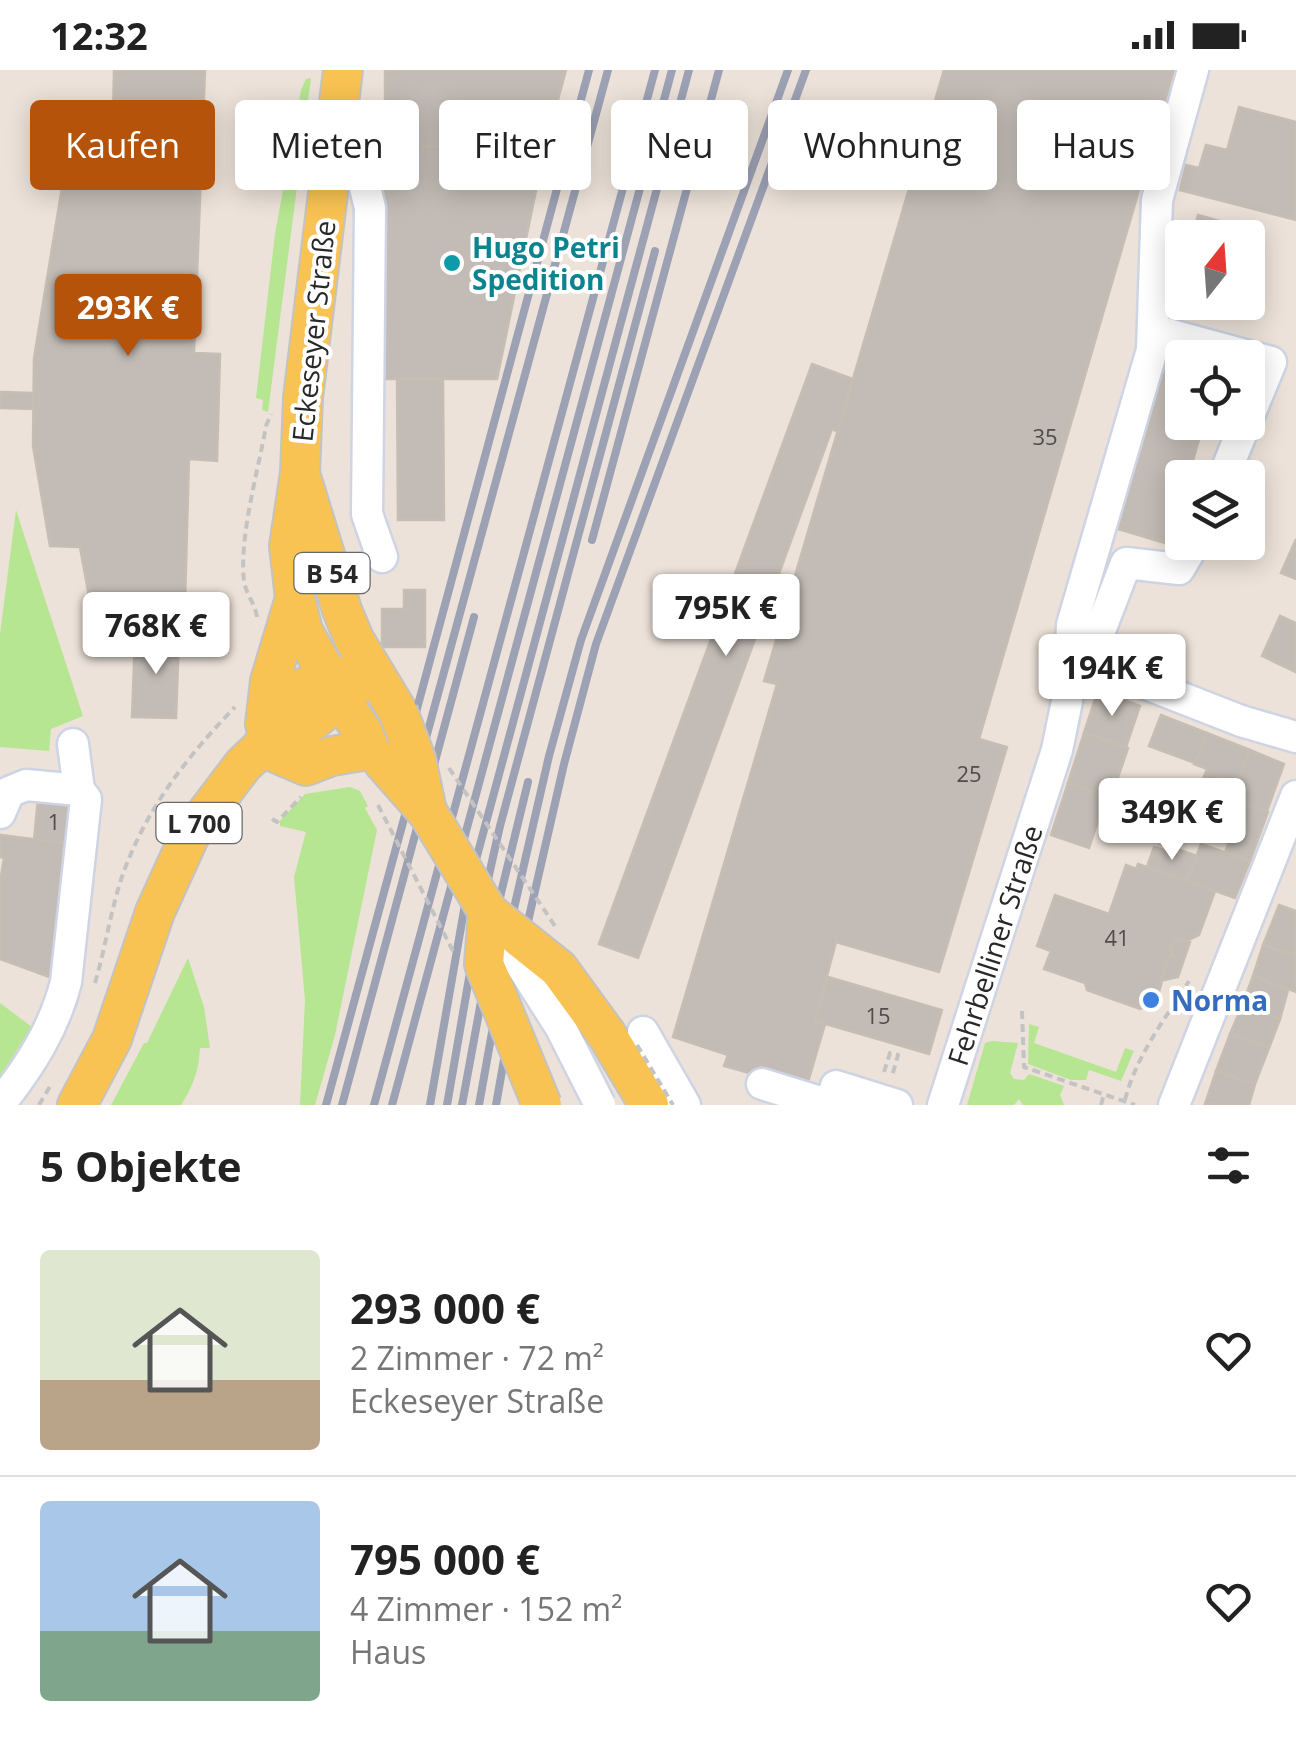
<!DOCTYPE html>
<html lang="de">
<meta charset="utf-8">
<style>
body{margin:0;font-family:"Open Sans",sans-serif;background:#f6f6f6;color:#222;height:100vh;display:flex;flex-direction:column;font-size:38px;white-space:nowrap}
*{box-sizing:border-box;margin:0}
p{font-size:32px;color:#767676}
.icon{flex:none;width:55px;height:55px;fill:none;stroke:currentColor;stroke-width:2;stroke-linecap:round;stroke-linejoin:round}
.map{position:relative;height:1035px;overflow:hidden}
.details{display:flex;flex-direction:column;background:#fff;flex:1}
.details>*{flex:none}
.guide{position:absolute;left:30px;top:30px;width:1238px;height:90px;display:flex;gap:20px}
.needle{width:65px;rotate:17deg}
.buttons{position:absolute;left:1165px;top:150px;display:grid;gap:20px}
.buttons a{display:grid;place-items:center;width:100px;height:100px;border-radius:10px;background:#fff;box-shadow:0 5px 25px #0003;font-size:50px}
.price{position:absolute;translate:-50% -85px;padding:0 22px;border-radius:10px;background:#fff;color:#222;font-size:32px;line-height:65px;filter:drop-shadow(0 2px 5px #0008)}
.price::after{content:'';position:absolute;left:50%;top:60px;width:30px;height:22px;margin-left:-15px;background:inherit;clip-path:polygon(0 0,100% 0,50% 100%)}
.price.active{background:#b45309;color:#fff}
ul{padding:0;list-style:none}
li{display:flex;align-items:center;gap:30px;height:250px;padding:0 40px}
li+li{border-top:2px solid #e0e0e0}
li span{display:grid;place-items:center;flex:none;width:280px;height:200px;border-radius:10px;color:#555}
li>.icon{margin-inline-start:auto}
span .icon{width:120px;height:120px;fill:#fffc;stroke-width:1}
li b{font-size:42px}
h2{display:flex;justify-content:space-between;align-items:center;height:120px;padding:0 40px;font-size:42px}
.chip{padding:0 35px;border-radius:10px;background:#fff;box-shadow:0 5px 25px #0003;font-size:35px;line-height:90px}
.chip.active{background:#b45309;color:#fff}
.status{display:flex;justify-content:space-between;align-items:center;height:70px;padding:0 50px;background:#fff;direction:ltr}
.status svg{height:28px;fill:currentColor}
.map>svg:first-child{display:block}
.green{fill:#b6e691}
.building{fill:#c3bcb6;stroke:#c7beb3;stroke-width:2.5}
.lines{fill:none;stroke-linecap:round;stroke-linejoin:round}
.minor-casing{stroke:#ced4e3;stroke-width:35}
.major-casing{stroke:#c3c3c3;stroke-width:42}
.path{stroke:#c3c3c3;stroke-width:4;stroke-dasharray:8 5;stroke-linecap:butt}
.minor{stroke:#fff;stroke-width:30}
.major{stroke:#f8c352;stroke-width:38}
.rail{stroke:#9ca1b4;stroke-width:8}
.minor-bridge-casing{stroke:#ced4e3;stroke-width:35;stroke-linecap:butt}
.major-bridge-casing{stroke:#c3c3c3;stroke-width:42;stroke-linecap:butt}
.path-bridge{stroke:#c3c3c3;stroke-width:4;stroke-dasharray:8 5;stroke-linecap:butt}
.minor-bridge{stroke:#fff;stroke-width:30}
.major-bridge{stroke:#f8c352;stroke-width:38}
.culture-dot{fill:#0f9aa8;stroke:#fff;stroke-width:4}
.shop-dot{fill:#3f7fe0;stroke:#fff;stroke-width:4}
.labels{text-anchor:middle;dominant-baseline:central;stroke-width:8;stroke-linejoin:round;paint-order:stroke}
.number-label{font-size:22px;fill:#4f4d4c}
.shield{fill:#fff;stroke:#686868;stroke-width:2.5}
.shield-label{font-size:25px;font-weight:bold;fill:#282828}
.culture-label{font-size:28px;font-weight:bold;fill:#0d838f;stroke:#fff;text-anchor:start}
.street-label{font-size:28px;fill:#282828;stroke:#fff}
.shop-label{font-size:28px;font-weight:bold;fill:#366cbe;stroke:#fff;text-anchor:start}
</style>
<div class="status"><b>12:32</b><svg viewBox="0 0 49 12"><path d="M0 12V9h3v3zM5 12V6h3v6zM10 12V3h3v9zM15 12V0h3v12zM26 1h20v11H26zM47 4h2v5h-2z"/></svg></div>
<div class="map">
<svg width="1296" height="1035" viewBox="0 0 1296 1035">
<rect width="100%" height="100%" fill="#ece2d9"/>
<!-- green -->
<g class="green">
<path d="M311,8l-43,334 -6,-2 1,-10 -7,-2 19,-164 26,-144 5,-11z"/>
<path d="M16,440l67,206 -32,13 -2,22 -49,-4v-113z"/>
<path d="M350,717l10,4 8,15 -3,2 12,22 -42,205 -20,70h-15l5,-105 -11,-123 12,-45 -26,-6v-5l25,-27z"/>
<path d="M188,888l16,49 6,41h-10c-1,23 -7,38 -19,57h-70l33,-62h3z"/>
<path d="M0,933l32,24 -32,49z"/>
<path d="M1029,954l10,3 -5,16 82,29 9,-24 9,3 -13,30 -32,-11 -3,10h-15l-43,-16z"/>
<path d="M992,971l26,2 -8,30 4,6 10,1 5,-6 35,12 -4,9 4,10h-41l-4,-6 -5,6h-47l18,-62z"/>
</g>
<!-- building -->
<g class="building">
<path d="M114,0h91l-11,283 26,1 -3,107 -28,-2 -5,178 -88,-2 -16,-88 -30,-1 -17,-100 1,-88 32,-195 46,2z"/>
<path d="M385,0h181l-21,77 -160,-1z"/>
<path d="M944,0h230l-195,669 28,8 -68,225 -103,-30 -21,79 10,3 -19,65 -82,-23 4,-11 -55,-18 104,-353 -13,-3z"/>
<path d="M1239,37l57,15v98l-116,-30 6,-25 13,3 7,-23 21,5z"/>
<path d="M385,76l160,1 -48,232h-117z"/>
<path d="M1198,145l47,13 -3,10 -50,-1z"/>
<path d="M1164,284l18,6v62h22l-16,56h-6v16l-14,50 -57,-17z"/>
<path d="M812,294l41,15 -15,53 -6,-3 -194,529 -39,-14z"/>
<path d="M397,309h46l1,141h-46z"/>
<path d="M0,322l33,1v16l-33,-1z"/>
<path d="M1296,469v40l-15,-6z"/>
<path d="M404,520h21v57h-43v-38h22z"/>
<path d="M1280,546l16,7v49l-34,-16z"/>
<path d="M135,566l44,1 -3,81 -44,-1z"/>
<path d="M1103,622l37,14 -14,41 -42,-14 12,-37z"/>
<path d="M1161,645l46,18 -12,30 -46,-17z"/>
<path d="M1084,663l44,15 -17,50 -43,-15z"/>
<path d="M1207,663l43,17 -13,31 -13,-5 -4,10 -17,-7 4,-10 -13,-5z"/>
<path d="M1250,680l34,14 -17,47 -37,-12z"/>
<path d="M1068,713l38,13 -17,52 -38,-13z"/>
<path d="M1226,728l42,14 -18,49 -25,-9 4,-9 -17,-5z"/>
<path d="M38,729l36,4 -4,37 -5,-2 -1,5 -30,-3z"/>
<path d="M1,765l63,8 -12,135 -52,-19v-77l4,-24 -4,-1z"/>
<path d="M1201,774l49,17 -15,37 -48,-17z"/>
<path d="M1154,777l24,8 2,-5 17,6 -10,25 -40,-14z"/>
<path d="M1138,794l77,27 -16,44 -15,7 -10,-3 -4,11 4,6 -6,2 -12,45 -16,6 -53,-19 -2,-7 -41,-14 7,-18 -14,-5 18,-51 54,19 17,-49 10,4z"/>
<path d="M1279,835l17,6 -1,45 -32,-11z"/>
<path d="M1174,869l16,3 -12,35 -18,4 8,-23 6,-2 -4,-6z"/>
<path d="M1263,875l33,11v36l-43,-16z"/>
<path d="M1253,906l35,14 -8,29 -38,-13z"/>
<path d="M828,907l114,33 -13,44 -114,-33z"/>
<path d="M1242,936l38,13 -11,29 -39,-14z"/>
<path d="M1230,964l39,14 -14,36 -39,-13z"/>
<path d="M1216,1001l39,13 -6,21 -44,-1z"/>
</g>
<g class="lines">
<!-- minor casing -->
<g class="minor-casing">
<g id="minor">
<path d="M332,95l29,6 9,37 -3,306 15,43"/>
<path d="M1153,260l118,32 -23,56"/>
<path d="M1223,408l23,-56"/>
<path d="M1091,597l7,-31 28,-73 53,6 16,-27"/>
<path d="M1070,598l2,-43 80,-275 5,-150 36,-130"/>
<path d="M0,743l9,-21 17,-7 53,5"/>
<path d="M643,962l42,73"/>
<path d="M762,1014l68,21 6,-19 61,19"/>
<path d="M0,1034c30,-38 54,-75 66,-122l20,-183 -7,-9 -6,-46"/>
<path id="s1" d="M943,1035l114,-355 10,-49 3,-33 38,1 133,52 55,16"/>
<path d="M1174,1035l122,-309"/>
</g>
</g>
<!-- major casing -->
<g class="major-casing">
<g id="major">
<path d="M343,0l-40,328 -3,75 -11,73 6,52 8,33 38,69 42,62"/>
<path d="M302,410l40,130 12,29 44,73"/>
<path d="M265,654l5,-43 25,-83"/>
<path d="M262,677l21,-2 75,-61"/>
<path d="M262,677l44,19 26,-10 42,-7"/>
<path d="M607,965l42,70"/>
<path d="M77,1035l35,-66 43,-127 35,-77 53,-70 19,-18 19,-44 13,-13 77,-21"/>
</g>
</g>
<!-- path -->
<g class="path">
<path d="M373,54l7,29"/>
<path d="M257,547c-2,-14 -11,-22 -13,-36 -5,-45 14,-109 22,-155l5,-12"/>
<path d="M272,749l5,3 24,-25"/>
<path d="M95,913c11,-37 16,-76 29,-112 24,-65 64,-115 111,-164"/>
<path d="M1022,941l2,56 111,38"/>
<path d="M884,1002l6,-19 8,2 -6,21"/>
<path d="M1125,1030c11,-44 40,-81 64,-119"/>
<path d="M39,1035l13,-22"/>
<path d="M1101,1035l3,-11"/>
</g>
<!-- minor -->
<use href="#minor" class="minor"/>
<!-- major -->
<use href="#major" class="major"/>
<!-- rail -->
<g class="rail">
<path d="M592,470l127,-470"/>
<path d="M394,724l195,-724"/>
<path d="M326,1035l282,-1035"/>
<path d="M342,1035l132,-488"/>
<path d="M374,1035l281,-1035"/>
<path d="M392,1035l280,-1035"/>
<path d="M430,1035l37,-212 222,-823"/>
<path d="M447,1035l33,-190 20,-89 155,-575"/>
<path d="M462,1035l39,-212 27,-111"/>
<path d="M479,1035l36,-201 34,-148 32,-116 207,-570"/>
<path d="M496,1035l33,-188 35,-153 32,-120 210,-574"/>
</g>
<!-- minor-bridge casing -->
<g class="minor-bridge-casing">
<path id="minor-bridge" d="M497,857l64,101 39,77"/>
</g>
<!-- major-bridge casing -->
<g class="major-bridge-casing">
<g id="major-bridge">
<path d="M398,642l18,47 11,52"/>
<path d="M383,692l45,51 60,99 71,57 48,66"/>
<path d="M488,842l-4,52 58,141"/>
</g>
</g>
<!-- path-bridge -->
<g class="path-bridge">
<path d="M449,698l106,158"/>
<path d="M378,735l76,148"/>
<path d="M637,975l36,60"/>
</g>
<!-- minor-bridge -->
<use href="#minor-bridge" class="minor-bridge"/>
<!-- major-bridge -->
<use href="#major-bridge" class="major-bridge"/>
</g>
<!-- markers -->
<circle class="culture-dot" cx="452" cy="193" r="10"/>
<circle class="shop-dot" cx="1151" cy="930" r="10"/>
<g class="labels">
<!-- number labels -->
<g class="number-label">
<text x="1045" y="366">35</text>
<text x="969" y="703">25</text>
<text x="54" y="751">1</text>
<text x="1117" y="867">41</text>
<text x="878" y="945">15</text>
</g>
<!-- shield labels -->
<g class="shield">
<rect x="294.5" y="483" width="75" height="40" rx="8"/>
<rect x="156.5" y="733" width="85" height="40" rx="8"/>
</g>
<g class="shield-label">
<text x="332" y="503">B 54</text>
<text x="199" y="753">L 700</text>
</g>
<!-- culture labels -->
<g class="culture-label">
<text x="472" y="177">Hugo Petri<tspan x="472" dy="32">Spedition</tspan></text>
</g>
<!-- street labels -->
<g class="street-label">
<text transform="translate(313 261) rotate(-84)">Eckeseyer Straße</text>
<text stroke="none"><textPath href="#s1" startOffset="168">Fehrbelliner Straße</textPath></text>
</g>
<!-- shop labels -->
<g class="shop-label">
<text x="1171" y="930">Norma</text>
</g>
</g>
</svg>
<div class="buttons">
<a><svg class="needle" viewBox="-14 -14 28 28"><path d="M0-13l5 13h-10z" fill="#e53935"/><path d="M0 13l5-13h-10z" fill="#767676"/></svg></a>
<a><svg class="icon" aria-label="locate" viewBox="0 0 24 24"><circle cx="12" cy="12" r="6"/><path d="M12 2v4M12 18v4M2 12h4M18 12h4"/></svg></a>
<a><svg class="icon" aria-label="layers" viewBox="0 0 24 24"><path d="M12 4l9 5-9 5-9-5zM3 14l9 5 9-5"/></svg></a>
</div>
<b class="price active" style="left:128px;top:289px">293K €</b>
<b class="price" style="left:726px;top:589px">795K €</b>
<b class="price" style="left:156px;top:607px">768K €</b>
<b class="price" style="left:1112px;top:649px">194K €</b>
<b class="price" style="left:1172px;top:793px">349K €</b>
<div class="guide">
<a class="chip active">Kaufen</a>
<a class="chip">Mieten</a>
<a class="chip">Filter</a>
<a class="chip">Neu</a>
<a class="chip">Wohnung</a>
<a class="chip">Haus</a>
</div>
</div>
<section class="details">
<h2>5 Objekte<svg class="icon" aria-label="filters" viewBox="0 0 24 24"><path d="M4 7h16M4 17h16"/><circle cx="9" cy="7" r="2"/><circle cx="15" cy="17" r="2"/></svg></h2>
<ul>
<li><span style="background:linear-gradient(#dfe7d0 65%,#b9a48a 0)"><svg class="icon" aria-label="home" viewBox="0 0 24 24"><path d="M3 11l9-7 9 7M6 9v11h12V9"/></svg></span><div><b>293 000 €</b><p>2 Zimmer · 72 m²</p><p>Eckeseyer Straße</p></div><svg class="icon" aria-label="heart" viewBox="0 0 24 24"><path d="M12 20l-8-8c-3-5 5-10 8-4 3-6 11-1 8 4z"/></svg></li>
<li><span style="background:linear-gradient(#a9c7e8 65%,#7fa58c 0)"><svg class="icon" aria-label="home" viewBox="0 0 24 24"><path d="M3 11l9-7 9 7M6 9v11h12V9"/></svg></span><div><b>795 000 €</b><p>4 Zimmer · 152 m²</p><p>Haus</p></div><svg class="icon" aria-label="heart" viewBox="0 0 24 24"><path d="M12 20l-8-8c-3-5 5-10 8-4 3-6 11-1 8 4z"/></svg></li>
</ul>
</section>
